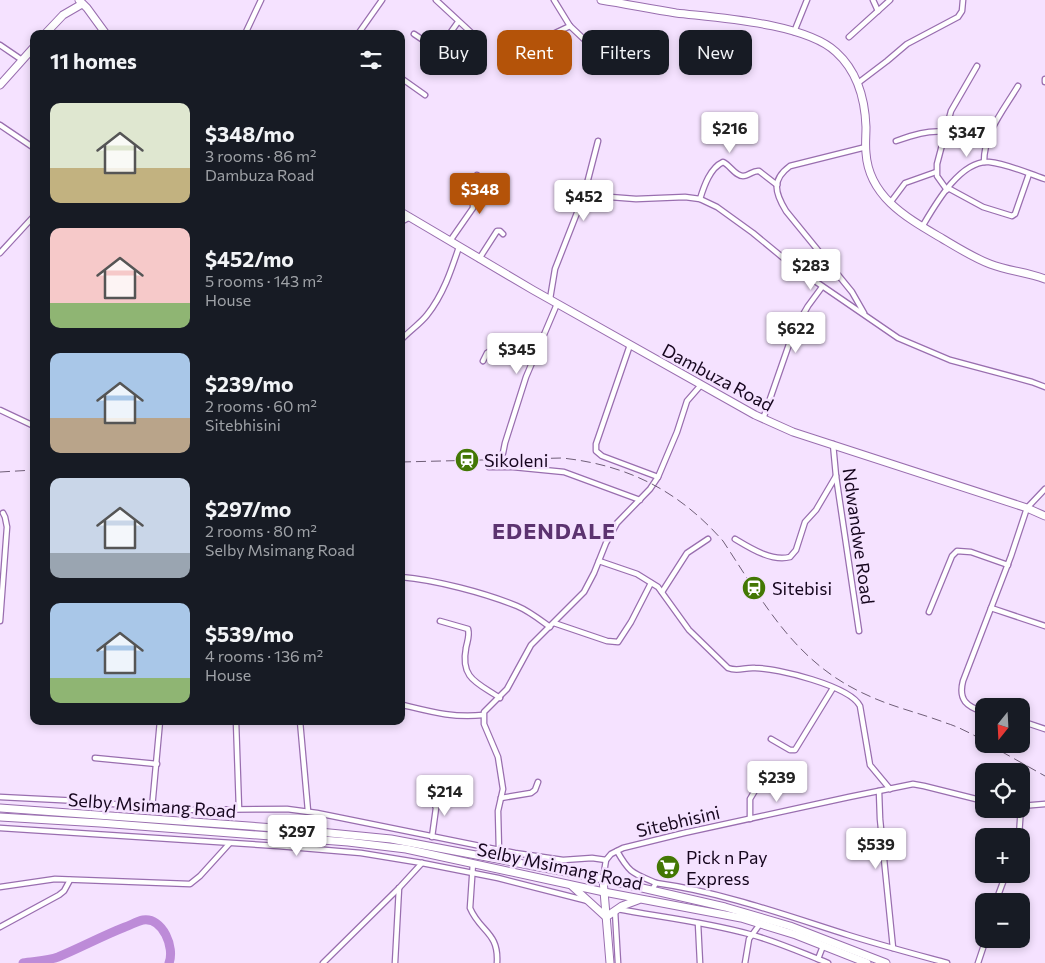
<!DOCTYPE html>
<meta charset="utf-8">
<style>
body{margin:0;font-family:Commissioner,sans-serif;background:#242831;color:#f1f3f6;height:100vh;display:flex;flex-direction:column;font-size:19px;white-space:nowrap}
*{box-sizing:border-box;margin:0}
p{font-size:16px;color:#9ea1a6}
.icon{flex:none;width:28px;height:28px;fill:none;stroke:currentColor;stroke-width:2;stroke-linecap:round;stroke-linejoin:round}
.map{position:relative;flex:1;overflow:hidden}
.details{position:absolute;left:30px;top:30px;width:375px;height:695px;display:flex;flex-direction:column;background:#171b24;border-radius:10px;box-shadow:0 2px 8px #0003}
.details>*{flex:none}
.top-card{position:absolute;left:420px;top:30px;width:475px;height:45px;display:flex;gap:10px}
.needle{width:32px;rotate:198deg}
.tools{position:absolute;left:975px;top:698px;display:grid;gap:10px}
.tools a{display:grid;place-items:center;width:55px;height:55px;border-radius:10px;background:#171b24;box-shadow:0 2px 8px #0003;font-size:25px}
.price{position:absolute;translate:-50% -42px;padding:0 11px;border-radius:5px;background:#fff;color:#222;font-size:16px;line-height:32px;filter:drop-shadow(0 1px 2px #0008)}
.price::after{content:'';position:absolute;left:50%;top:30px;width:15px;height:11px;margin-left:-8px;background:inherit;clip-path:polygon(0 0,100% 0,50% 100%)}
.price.active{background:#b45309;color:#fff}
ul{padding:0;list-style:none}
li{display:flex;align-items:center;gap:15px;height:125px;padding:0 20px}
li span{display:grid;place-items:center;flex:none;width:140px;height:100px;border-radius:10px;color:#555}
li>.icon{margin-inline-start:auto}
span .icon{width:60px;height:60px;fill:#fffc;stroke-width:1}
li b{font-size:21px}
h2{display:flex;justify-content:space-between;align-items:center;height:60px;padding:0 20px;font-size:21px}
.pill{padding:0 18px;border-radius:10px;background:#171b24;box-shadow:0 2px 8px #0003;font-size:18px;line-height:45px}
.pill.active{background:#b45309;color:#fff}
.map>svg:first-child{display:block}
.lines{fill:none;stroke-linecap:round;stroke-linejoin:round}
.river{stroke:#bd8bd8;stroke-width:9}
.street-casing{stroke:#996eaf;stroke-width:7}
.secondary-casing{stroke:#996eaf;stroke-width:9}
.street{stroke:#fff;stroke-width:4.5}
.secondary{stroke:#fff;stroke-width:7}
.rail{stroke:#6f5e77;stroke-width:1;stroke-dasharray:10 5;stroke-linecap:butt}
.labels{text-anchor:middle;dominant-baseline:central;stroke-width:5;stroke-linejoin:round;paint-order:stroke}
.street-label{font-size:18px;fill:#16061e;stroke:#f5e2ff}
.poi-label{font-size:18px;fill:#16061e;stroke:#f5e2ff;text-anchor:start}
.district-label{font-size:22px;font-weight:bold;letter-spacing:1px;fill:#5c3370;stroke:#f5e2ff}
</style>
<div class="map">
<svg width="1045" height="963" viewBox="0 0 1045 963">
<rect width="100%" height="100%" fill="#f5e2ff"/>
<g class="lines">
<!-- river -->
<path class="river" d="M23,963c11,-2 24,-2 35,-6 22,-9 44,-21 67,-30 6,-2 12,-6 18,-7 20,-3 32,28 26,43"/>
<!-- street casing -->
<g class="street-casing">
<g id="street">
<path d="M436,0l40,37"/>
<path d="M554,0l16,26 18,17"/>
<path d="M873,0l5,11"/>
<path d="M794,32l13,-32"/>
<path d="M245,34l16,-34"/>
<path d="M358,34l24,-34"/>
<path d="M414,34l24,16 20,-28"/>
<path d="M849,37l41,-37"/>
<path d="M0,45l22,15"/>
<path d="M543,61l4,-9 2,-16 21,-10"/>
<path d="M401,78l24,17"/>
<path d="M1045,79v3"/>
<path d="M858,83l29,-22 20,-17 51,-27 4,-6 1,-11"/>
<path d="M0,125l34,23"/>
<path d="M896,141c17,-6 32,-11 49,-9"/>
<path d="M984,162c0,-29 19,-51 34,-76"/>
<path d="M948,188l35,19 29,9 3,-2 14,-40"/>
<path d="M947,190l-10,-14v-12l14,-53 26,-45"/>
<path d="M584,195l52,4 49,-2 15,2 17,8 36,26 40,33 105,72 52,22 82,22 13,5"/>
<path d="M700,199c4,-13 10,-31 23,-37 7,3 12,14 20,14 6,0 10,-6 16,-5l18,14"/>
<path d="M890,203l15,-20 31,-11"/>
<path d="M401,222l9,-5"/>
<path d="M922,227c13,-22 38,-67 67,-65 19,2 38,11 56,17"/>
<path d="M450,241l23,-33v-9l-2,-8 6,-16"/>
<path d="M0,253l34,-37"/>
<path d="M479,259l18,-28h3l3,3"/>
<path d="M550,299l5,-30 29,-74 14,-54"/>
<path d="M864,313l-12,-21 -66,-81c-11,-18 -15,-31 4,-45l76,-19"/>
<path d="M401,340c8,-9 19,-16 26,-25 16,-20 24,-44 32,-68"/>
<path d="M630,345l-34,99v7l6,5 56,21"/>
<path d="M483,361l4,-8 5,-3 40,11"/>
<path d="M0,410l34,16"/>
<path d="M763,419l31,-89 14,-24 14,-19"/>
<path d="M833,444l3,32 23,155"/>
<path d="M503,453l2,-10 21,-66 31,-73"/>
<path d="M489,467h24l51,5 76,28"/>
<path d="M735,539c15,9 37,23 55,18l6,-7 9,-28 11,-12 20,-34"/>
<path d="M599,561l38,13 21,13 31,43 39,38c10,4 17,-1 27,0 22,0 95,18 105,38l10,59 20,24"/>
<path d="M401,577c35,3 84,16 116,29 12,5 22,13 33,21"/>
<path d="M662,592l25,-39 21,-14"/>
<path d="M991,608l54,18"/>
<path d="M929,612l23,-56 5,-5 14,1 37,13"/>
<path d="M0,621l7,-94 -2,-10 -2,-4"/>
<path d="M440,621l28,8c2,7 -1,13 -2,19 -6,31 12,35 34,50"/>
<path d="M554,623l53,18 11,1 13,-20 20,-39"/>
<path d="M403,705c29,7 50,13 80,10"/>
<path d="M984,712c-17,-5 -26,-12 -21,-31l48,-125 16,-48 18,-19"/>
<path d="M236,721l3,88"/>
<path d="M300,721l8,90"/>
<path d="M1021,721l24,8"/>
<path d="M771,739l19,11h5l38,-62"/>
<path d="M95,758l62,6"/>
<path d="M879,791l1,28 13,129"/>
<path d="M0,797l80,4 99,9 108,-1 30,4 198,40 48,7 29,-2 14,2"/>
<path d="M501,798l30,-5 4,-3 3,-8"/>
<path d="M1021,806l24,-2"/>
<path d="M152,808l8,-87"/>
<path d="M750,819v-20l16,-27"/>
<path d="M0,828l278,18 83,7 61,10 76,15 90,23"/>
<path d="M1019,836l2,-30"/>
<path d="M432,837l4,-29 -3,-8"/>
<path d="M499,851l-1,-40 5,-22 -5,-32 -14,-33v-12l23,-23 24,-44 53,-53 10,-19 12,-30 11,-20 33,-34 8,-12 19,-45 10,-31 14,-16"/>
<path d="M617,851c13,23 16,22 39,32"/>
<path d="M473,863l-3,45c10,24 29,24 27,55"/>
<path d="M603,879l3,-19 5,-6 12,-6 61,-15 165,-36 64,-13 11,2 60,15"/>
<path d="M0,887l55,-8 135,5 10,-8 29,-32"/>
<path d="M652,890l4,-7c65,9 129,32 192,52 32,10 66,19 99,28"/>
<path d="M996,901l10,-27"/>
<path d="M617,909c44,8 89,13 132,25 27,7 53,19 79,29"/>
<path d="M615,911l3,52"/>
<path d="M698,923l2,40"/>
<path d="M0,927l59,-32 5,-4 6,-11"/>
<path d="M818,959l5,-13"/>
<path d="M323,963l76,-75 23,-25"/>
<path d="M395,963l4,-75"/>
<path d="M745,963l4,-24 11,-15"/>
<path d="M978,963l8,-24"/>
</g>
</g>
<!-- secondary casing -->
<g class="secondary-casing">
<g id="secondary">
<path d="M79,0l8,8 19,26"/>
<path d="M601,0c25,4 50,9 75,13 42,5 129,10 160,39 21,19 29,47 30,75 0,9 -1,18 0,26 3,45 43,66 77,86 15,9 31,19 47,25 18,7 37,8 55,15"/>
<path d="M45,34l18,-19 19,-11"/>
<path d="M0,85l34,-38"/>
<path d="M401,212l132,78 222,125 38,17 234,76 18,8"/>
<path d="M0,808l289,21 102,10 212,40 122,28 65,19 96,37"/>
<path d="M0,817l100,6 248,19 58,7 198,43 137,26 55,17 71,28"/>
<path d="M603,879l7,84"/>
<path d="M572,886l34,31 16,-11 16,-6"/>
</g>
</g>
<!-- street -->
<use href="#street" class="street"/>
<!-- secondary -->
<use href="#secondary" class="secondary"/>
<!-- rail -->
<g class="rail">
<path d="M401,462l161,-4c66,7 117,33 161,83 41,62 72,122 144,154 25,12 53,18 79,28 13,4 26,11 38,18"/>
<path d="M0,472l34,-2"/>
<path d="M988,744l57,32"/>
</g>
</g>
<!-- icons -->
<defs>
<g id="station-disc" transform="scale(1.25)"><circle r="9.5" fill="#437704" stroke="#f5e2ff"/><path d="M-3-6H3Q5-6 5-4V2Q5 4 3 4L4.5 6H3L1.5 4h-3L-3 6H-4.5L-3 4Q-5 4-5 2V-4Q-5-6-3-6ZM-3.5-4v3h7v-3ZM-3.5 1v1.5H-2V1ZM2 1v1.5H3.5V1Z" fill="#fff"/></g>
<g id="supermarket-disc" transform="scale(1.25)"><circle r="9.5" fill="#437704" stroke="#f5e2ff"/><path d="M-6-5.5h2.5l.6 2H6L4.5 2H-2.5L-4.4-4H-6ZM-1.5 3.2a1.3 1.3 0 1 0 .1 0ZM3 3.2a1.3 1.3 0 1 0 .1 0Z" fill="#fff"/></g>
</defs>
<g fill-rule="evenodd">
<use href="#station-disc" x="467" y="460"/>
<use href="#station-disc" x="754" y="588"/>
<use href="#supermarket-disc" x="668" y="867"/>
</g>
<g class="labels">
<!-- street labels -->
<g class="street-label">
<text transform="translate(718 377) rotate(28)">Dambuza Road</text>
<text transform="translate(859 536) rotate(82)">Ndwandwe Road</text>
<text transform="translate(152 805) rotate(4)">Selby Msimang Road</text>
<text transform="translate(678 821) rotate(-13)">Sitebhisini</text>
<text transform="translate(560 866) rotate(12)">Selby Msimang Road</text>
</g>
<!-- poi labels -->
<g class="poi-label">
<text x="484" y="460">Sikoleni</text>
<text x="772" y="588">Sitebisi</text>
<text x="686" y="857">Pick n Pay<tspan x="686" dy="21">Express</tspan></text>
</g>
<!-- district labels -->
<g class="district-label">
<text x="554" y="530">EDENDALE</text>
</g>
</g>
</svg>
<div class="tools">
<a><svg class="needle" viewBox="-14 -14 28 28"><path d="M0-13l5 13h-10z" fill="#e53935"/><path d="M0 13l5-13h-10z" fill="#9ea1a6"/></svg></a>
<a><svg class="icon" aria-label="locate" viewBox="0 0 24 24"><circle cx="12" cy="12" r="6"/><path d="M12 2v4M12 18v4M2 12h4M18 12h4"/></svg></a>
<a>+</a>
<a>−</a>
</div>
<b class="price" style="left:730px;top:154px">$216</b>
<b class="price" style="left:967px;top:158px">$347</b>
<b class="price active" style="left:480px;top:215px">$348</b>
<b class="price" style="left:584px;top:222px">$452</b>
<b class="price" style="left:811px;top:291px">$283</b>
<b class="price" style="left:796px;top:354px">$622</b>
<b class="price" style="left:517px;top:375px">$345</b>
<b class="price" style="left:777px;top:803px">$239</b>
<b class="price" style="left:445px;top:817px">$214</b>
<b class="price" style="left:297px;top:857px">$297</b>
<b class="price" style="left:876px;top:870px">$539</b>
<div class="top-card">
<a class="pill">Buy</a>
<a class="pill active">Rent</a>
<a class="pill">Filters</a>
<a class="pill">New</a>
</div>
<section class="details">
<h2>11 homes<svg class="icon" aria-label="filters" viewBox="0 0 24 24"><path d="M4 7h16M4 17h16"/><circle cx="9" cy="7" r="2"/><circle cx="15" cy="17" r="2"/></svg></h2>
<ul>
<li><span style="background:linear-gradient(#dfe7d0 65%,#c2b280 0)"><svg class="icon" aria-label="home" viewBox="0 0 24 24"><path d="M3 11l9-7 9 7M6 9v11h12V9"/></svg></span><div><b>$348/mo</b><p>3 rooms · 86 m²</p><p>Dambuza Road</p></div></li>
<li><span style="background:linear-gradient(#f6c9c9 75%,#8fb573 0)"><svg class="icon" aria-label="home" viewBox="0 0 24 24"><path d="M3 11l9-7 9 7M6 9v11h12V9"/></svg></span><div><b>$452/mo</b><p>5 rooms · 143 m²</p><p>House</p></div></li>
<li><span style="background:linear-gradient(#a9c7e8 65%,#b9a48a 0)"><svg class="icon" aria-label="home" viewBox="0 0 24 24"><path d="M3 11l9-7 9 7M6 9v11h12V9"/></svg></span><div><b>$239/mo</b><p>2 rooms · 60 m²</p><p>Sitebhisini</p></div></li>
<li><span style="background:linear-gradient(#c9d6e8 75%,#9aa5b1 0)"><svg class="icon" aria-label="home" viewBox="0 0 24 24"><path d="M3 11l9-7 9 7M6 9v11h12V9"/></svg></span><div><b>$297/mo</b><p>2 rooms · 80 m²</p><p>Selby Msimang Road</p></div></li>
<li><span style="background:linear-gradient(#a9c7e8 75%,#8fb573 0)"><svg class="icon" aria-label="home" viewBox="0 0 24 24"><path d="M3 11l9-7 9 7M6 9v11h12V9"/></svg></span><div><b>$539/mo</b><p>4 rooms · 136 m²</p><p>House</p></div></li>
</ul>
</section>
</div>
